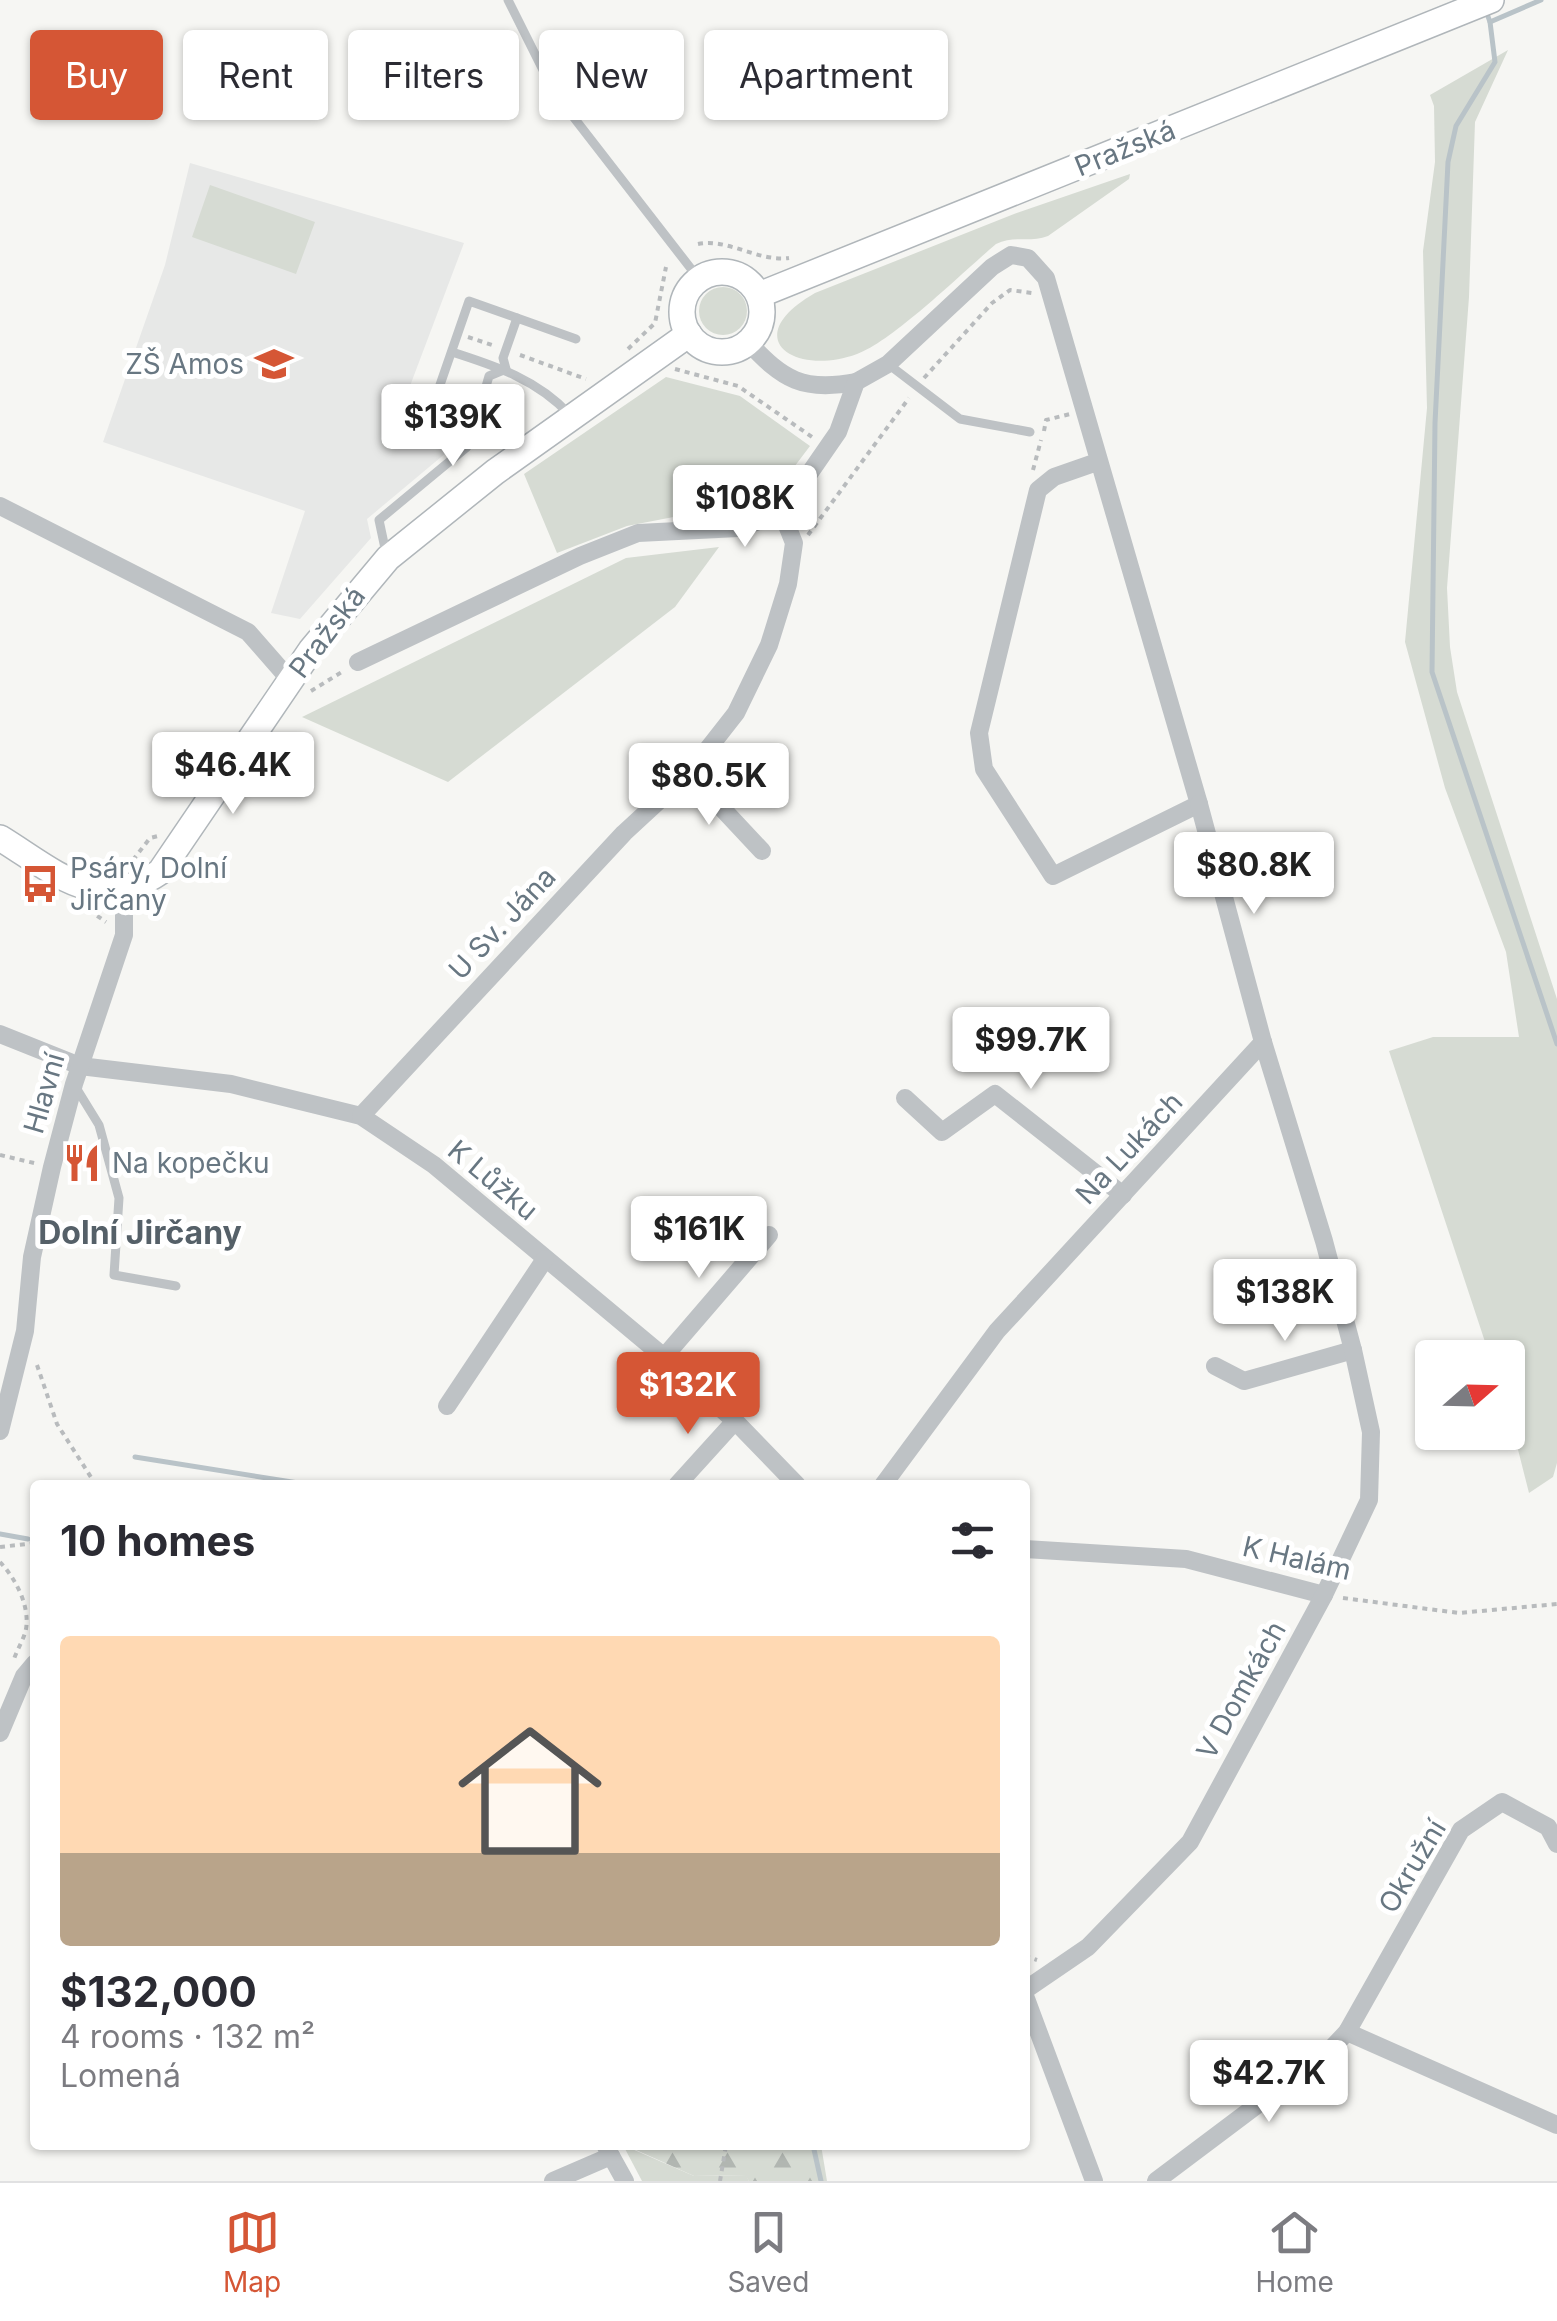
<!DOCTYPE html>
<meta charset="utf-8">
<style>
body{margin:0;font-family:Inter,sans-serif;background:#f7f7f7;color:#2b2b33;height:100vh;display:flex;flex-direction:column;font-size:38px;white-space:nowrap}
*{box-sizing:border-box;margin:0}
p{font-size:32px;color:#7c7c81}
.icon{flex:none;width:55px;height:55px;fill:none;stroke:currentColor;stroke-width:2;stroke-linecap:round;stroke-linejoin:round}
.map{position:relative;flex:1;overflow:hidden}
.side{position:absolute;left:30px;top:1480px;width:1000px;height:670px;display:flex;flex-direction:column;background:#fff;border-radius:10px;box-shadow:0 2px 8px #0004}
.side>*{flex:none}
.hud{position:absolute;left:30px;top:30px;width:1000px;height:90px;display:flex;gap:20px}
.needle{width:65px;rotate:70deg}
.tools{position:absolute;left:1415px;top:1340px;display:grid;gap:20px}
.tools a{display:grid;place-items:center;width:110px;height:110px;border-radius:10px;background:#fff;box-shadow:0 2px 8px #0004;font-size:50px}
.price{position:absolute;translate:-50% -85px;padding:0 22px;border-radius:10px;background:#fff;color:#222;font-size:32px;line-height:65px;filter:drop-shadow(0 2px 5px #0008)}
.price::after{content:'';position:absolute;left:50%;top:60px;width:30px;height:22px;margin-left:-15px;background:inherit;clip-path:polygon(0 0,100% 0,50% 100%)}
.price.selected{background:#d55635;color:#fff}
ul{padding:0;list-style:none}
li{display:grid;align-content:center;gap:20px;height:530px;padding:0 30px}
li+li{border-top:2px solid #e1e1e2}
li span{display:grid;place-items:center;height:310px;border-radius:10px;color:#555}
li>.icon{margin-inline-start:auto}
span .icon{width:180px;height:180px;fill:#fffc;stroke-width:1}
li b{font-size:42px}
h2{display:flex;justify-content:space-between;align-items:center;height:120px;padding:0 30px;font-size:42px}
.tag{padding:0 35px;border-radius:10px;background:#fff;box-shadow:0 2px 8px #0004;font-size:35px;line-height:90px}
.tag.selected{background:#d55635;color:#fff}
.tabs{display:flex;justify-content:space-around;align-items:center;height:140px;border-top:2px solid #e1e1e2;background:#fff;font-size:28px;color:#7c7c81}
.tabs a{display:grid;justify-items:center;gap:5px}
.tabs .selected{color:#d55635}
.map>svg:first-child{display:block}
.built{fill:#e7e8e7}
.green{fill:#d6dbd3}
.forest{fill:url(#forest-firs)}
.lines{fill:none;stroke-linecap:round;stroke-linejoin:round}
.stream{stroke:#b9c3c8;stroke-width:5}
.secondary-casing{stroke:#b0b6ba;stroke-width:28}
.path{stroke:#b8bbbd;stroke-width:4;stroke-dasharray:5 5;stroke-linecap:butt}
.service{stroke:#bec2c5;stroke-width:9}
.minor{stroke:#bec2c5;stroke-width:18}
.secondary{stroke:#fff;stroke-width:25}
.labels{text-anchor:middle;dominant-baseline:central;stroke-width:10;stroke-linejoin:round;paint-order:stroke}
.street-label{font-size:28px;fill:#687782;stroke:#fff}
.poi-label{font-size:28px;fill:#687782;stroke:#fff;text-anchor:start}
.quarter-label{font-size:32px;font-weight:bold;fill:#556068;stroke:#fff}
</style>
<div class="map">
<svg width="1557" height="2181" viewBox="0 0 1557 2181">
<defs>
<pattern id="forest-firs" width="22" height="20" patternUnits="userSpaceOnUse" patternTransform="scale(2.5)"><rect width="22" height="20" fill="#d6dbd3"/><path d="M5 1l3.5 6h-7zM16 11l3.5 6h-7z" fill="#b1b6b1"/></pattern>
</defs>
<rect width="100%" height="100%" fill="#f6f6f3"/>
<!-- built -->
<path class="built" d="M190,163l274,80 -65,172 59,23 1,4 -92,77 4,19 -71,81 -29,-6 34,-102 -202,-69 62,-177z"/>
<!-- green -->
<g class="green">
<path d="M1508,50l-33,72 -6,175 -22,291 3,59 7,45 100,307v464l-4,14 -24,16 -21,-83v-52l-18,-1 -101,-306 44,-14h86l-13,-85 -61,-164 -40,-146 22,-234 -4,-157 12,-89 -1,-56 -4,-11z"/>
<path d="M1130,174l-1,5 -81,57c-17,7 -34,-1 -52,8 -32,27 -103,97 -139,110 -63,23 -120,-16 -42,-61l199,-79z"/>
<path d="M210,185l105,37 -19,52 -104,-37z"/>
<circle cx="723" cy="311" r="24"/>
<path d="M666,377l74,19 70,50 -34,45 -20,10 -129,25 -70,27 -33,-79z"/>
<path d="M719,547l-44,60 -227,175 -146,-65 324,-159z"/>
<path d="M623,2145l71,31 52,-1 3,6h-107z"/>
</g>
<!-- forest -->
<path class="forest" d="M625,2145h196l6,36h-78l-4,-6 -51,1z"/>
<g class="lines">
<!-- stream -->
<g class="stream">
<path d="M1486,11l4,11 51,-22"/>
<path d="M1490,22l5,40 -39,64 -8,36 -13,261 -3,249 125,372"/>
<path d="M135,1457l176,28"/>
<path d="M0,1534l28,5"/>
<path d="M813,2145l8,36"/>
</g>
<!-- secondary casing -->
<g class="secondary-casing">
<g id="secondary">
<circle cx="722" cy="312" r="40"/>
<path d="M759,295l732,-295"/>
<path d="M0,838c54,33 97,77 160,34l151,-222 77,-92 107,-86 194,-138"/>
</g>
</g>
<!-- path -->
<g class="path">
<path d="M698,244c30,-6 60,18 91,14"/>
<path d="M468,337l24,8"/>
<path d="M628,349l27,-26 11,-56"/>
<path d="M520,355l66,24"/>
<path d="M675,369l63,17 77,53"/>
<path d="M924,378l68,-75 18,-13 22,3"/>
<path d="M1044,431l2,-11 24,-6"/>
<path d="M1033,470l8,-30"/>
<path d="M808,535l101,-137"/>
<path d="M311,691l34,-21"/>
<path d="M133,860l17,-22 8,-2"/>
<path d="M89,910l17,12"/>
<path d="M143,912l16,-13"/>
<path d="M0,1155l38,9"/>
<path d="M37,1365l20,59 39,61"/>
<path d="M0,1547l35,-4"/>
<path d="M0,1562c15,16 30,43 26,67 -2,10 -9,21 -12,30"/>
<path d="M1343,1598l116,15 98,-9"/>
<path d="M1025,1956l12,4"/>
<path d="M720,2181l6,-36"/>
</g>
<!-- service -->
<g class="service">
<path d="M508,0l46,92 145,187"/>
<path d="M469,301l48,17 -14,40 3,11 -17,7 -14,49 -39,-11 -4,-6z"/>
<path d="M517,318l59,21"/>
<path d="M452,352c44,14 86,28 118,63"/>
<path d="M888,364l72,55 70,13"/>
<path d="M386,553l-7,-33 88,-73 8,-22"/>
<path d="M75,1086l24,39 20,73 -5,77 62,11"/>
</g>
<!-- minor -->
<g class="minor">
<path d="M748,342c35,38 55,50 108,40"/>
<path d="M0,506l248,126 42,48"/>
<path d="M358,662l222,-106 58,-23 100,-5 44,-15 56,-81 18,-50 32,-18 104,-97 19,-12 17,3 18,20 153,526 -146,72 -69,-107 -5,-36 59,-243 16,-13 43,-15"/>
<path d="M689,773l73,78"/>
<path d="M0,1034l80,32 151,18 130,32 73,49 230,192 71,64 62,64"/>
<path d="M905,1098l37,34 53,-38 128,101"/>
<path d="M361,1116l263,-283 65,-60 47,-60 33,-68 19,-61 6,-41 -12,-30"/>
<path d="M664,1357l105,-122"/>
<path d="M1215,1366l29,15 109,-31"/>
<path d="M447,1406l98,-147"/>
<path d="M0,1431l25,-100 7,-74 20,-90 22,-83 50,-149v-45"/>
<path d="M677,1485l58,-64"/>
<path d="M883,1485l114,-154 266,-289"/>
<path d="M1025,1549l161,10 138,36"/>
<path d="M0,1733l24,-57 11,-13"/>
<path d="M1025,1990l63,-43 102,-105 134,-247 45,-95 2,-68 -18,-82 -29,-109 -61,-199 -64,-238"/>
<path d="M1025,1996l69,185"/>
<path d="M1347,2032l210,93"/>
<path d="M605,2145l20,36"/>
<path d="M553,2181l58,-25"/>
<path d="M1156,2181l174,-131 17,-18 114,-202 41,-28 46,25 9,17"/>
</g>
<!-- secondary -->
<use href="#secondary" class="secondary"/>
</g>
<!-- icons -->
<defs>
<g id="school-bare" transform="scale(3)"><path d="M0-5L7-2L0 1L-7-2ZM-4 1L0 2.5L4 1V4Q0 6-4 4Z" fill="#d55635" stroke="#fff" stroke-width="2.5" paint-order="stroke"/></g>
<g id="bus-bare" transform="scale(3)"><path d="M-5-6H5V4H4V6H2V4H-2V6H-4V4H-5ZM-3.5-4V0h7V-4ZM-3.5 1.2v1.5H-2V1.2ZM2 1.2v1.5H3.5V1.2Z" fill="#d55635" stroke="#fff" stroke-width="2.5" paint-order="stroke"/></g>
<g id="restaurant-bare" transform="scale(3)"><path d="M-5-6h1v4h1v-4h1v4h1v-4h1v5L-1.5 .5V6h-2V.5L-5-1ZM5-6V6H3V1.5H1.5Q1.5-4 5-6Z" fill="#d55635" stroke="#fff" stroke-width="2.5" paint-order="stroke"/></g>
</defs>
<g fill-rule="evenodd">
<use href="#school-bare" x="274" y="364"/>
<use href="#bus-bare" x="40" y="884"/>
<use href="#restaurant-bare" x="82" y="1163"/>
</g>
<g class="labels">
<!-- street labels -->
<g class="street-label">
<text transform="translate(1125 148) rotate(-22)">Pražská</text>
<text transform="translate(327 632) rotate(-53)">Pražská</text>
<text transform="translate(502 923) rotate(-47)">U Sv. Jána</text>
<text transform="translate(44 1093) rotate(-74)">Hlavní</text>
<text transform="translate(1129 1148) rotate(-47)">Na Lukách</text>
<text transform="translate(493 1180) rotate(40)">K Lůžku</text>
<text transform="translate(1297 1558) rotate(13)">K Halám</text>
<text transform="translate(1241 1690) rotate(-61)">V Domkách</text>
<text transform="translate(1412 1866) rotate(-59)">Okružní</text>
</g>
<!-- poi labels -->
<g class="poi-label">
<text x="244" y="364" text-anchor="end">ZŠ Amos</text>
<text x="70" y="868">Psáry, Dolní<tspan x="70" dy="32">Jirčany</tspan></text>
<text x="112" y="1163">Na kopečku</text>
</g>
<!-- quarter labels -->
<g class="quarter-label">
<text x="140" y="1232">Dolní Jirčany</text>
</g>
</g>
</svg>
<div class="tools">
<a><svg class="needle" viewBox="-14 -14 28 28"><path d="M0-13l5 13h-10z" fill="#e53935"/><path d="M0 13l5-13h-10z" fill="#7c7c81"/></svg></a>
</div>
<b class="price" style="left:453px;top:469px">$139K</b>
<b class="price" style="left:745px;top:550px">$108K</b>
<b class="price" style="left:233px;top:817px">$46.4K</b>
<b class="price" style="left:709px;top:828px">$80.5K</b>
<b class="price" style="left:1254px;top:917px">$80.8K</b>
<b class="price" style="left:1031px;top:1092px">$99.7K</b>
<b class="price" style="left:699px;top:1281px">$161K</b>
<b class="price" style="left:1285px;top:1344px">$138K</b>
<b class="price selected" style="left:688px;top:1437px">$132K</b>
<b class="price" style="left:1269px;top:2125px">$42.7K</b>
<div class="hud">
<a class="tag selected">Buy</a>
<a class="tag">Rent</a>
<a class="tag">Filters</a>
<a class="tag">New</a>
<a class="tag">Apartment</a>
</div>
<section class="side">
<h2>10 homes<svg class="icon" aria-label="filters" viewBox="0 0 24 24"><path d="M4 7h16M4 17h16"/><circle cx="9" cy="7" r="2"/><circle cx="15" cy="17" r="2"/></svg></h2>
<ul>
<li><span style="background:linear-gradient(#ffd9b3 70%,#b9a48a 0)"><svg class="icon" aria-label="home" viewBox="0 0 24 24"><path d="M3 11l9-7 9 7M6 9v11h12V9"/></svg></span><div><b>$132,000</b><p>4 rooms · 132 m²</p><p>Lomená</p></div></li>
</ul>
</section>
</div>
<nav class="tabs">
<a class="selected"><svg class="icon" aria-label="map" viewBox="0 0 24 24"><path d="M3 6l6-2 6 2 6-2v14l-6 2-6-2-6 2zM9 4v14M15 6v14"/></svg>Map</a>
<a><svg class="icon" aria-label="saved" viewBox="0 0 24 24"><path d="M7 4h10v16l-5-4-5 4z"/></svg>Saved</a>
<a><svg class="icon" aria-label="home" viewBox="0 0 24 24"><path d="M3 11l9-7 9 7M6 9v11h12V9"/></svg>Home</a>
</nav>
